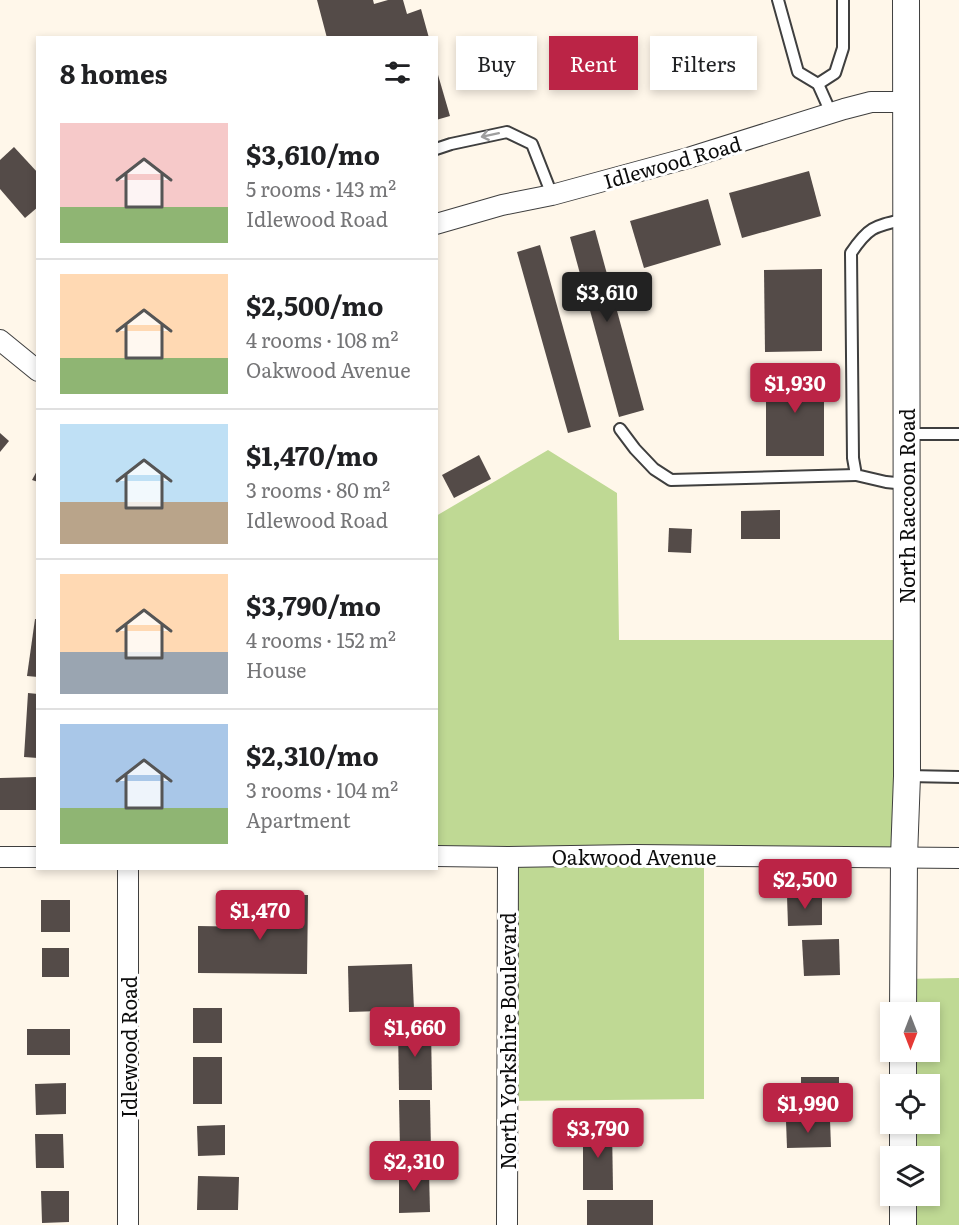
<!DOCTYPE html>
<meta charset="utf-8">
<style>
body{margin:0;font-family:Literata,serif;background:#f6f6f6;color:#202124;height:100vh;display:flex;flex-direction:column;font-size:22px;white-space:nowrap}
*{box-sizing:border-box;margin:0}
p{font-size:20px;color:#757577}
.icon{flex:none;width:33px;height:33px;fill:none;stroke:currentColor;stroke-width:2;stroke-linecap:round;stroke-linejoin:round}
.map{position:relative;flex:1;overflow:hidden}
.sheet{position:absolute;left:36px;top:36px;width:402px;height:834px;display:flex;flex-direction:column;background:#fff;border-radius:0px;box-shadow:0 3px 9px #0003}
.sheet>*{flex:none}
.hud{position:absolute;left:456px;top:36px;width:412px;height:54px;display:flex;gap:12px}
.needle{width:39px;rotate:180deg}
.controls{position:absolute;left:880px;top:1002px;display:grid;gap:12px}
.controls a{display:grid;place-items:center;width:60px;height:60px;border-radius:0px;background:#fff;box-shadow:0 3px 9px #0003;font-size:30px}
.price{position:absolute;translate:-50% -51px;padding:0 14px;border-radius:6px;background:#bb2446;color:#fff;font-size:20px;line-height:39px;filter:drop-shadow(0 2px 3px #0008)}
.price::after{content:'';position:absolute;left:50%;top:36px;width:18px;height:14px;margin-left:-9px;background:inherit;clip-path:polygon(0 0,100% 0,50% 100%)}
.price.active{background:#222;color:#fff}
ul{padding:0;list-style:none}
li{display:flex;align-items:center;gap:18px;height:150px;padding:0 24px}
li+li{border-top:2px solid #e0e0e0}
li span{display:grid;place-items:center;flex:none;width:168px;height:120px;border-radius:0px;color:#555}
li>.icon{margin-inline-start:auto}
span .icon{width:72px;height:72px;fill:#fffc;stroke-width:1}
li b{font-size:26px}
h2{display:flex;justify-content:space-between;align-items:center;height:72px;padding:0 24px;font-size:26px}
.pill{padding:0 21px;border-radius:0px;background:#fff;box-shadow:0 3px 9px #0003;font-size:21px;line-height:54px}
.pill.active{background:#bb2446;color:#fff}
.map>svg:first-child{display:block}
.forest{fill:#bfd994}
.building{fill:#544b48}
.lines{fill:none;stroke-linecap:round;stroke-linejoin:round}
.service-casing{stroke:#3f3f3f;stroke-width:14}
.minor-casing{stroke:#3f3f3f;stroke-width:22}
.tertiary-casing{stroke:#3f3f3f;stroke-width:28}
.service{stroke:#fff;stroke-width:10}
.minor{stroke:#fff;stroke-width:20}
.tertiary{stroke:#fff;stroke-width:26}
.oneway{stroke:#9e9e9e}
.labels{text-anchor:middle;dominant-baseline:central;stroke-width:6;stroke-linejoin:round;paint-order:stroke}
.street-label{font-size:20px;fill:#0c0c0c;stroke:#fff}
</style>
<div class="map">
<svg width="959" height="1225" viewBox="0 0 959 1225">
<rect width="100%" height="100%" fill="#fff7ea"/>
<!-- forest -->
<g class="forest">
<path d="M548,450l69,43 2,147h287l-2,217 -200,-2v244l-197,2 1,-244 -71,-1 -1,-340z"/>
<path d="M959,978v247h-56v-29h27v-40h-27v-32h27v-40h-27v-32h27v-40h-27v-33z"/>
</g>
<!-- building -->
<g class="building">
<path d="M317,0h56l1,4 14,-4h15l4,14 14,-5 8,29h-102z"/>
<path d="M436,68l14,48 -14,4z"/>
<path d="M14,147l24,26v34l-13,11 -25,-29v-29z"/>
<path d="M809,171l12,45 -79,22 -13,-45z"/>
<path d="M708,199l13,46 -77,23 -14,-47z"/>
<path d="M595,230l49,180 -25,7 -49,-180z"/>
<path d="M540,245l51,182 -23,6 -51,-181z"/>
<path d="M822,269v82l-57,1 -1,-82z"/>
<rect x="766" y="373" width="58" height="83"/>
<path d="M0,433l9,8 -9,11z"/>
<path d="M479,455l12,24 -37,19 -12,-23z"/>
<path d="M38,469v13l-6,-2z"/>
<path d="M780,510v29h-39v-28z"/>
<path d="M669,528l23,1 -1,24 -23,-1z"/>
<path d="M35,619h3v58l-11,-1z"/>
<path d="M28,693l10,1v64l-14,-1z"/>
<path d="M38,777v33h-38v-32z"/>
<path d="M259,895h49l-1,79 -109,-1v-47l60,1z"/>
<path d="M822,895v30l-34,1 -1,-30z"/>
<rect x="41" y="900" width="29" height="32"/>
<path d="M839,939l1,36 -36,1 -2,-36z"/>
<rect x="42" y="948" width="27" height="29"/>
<path d="M412,964l2,46 -65,2 -1,-46z"/>
<rect x="193" y="1008" width="29" height="35"/>
<path d="M398,1027h33l1,63h-33z"/>
<rect x="27" y="1029" width="43" height="26"/>
<rect x="193" y="1057" width="29" height="47"/>
<rect x="801" y="1077" width="38" height="25"/>
<path d="M66,1083v31l-30,1 -1,-31z"/>
<path d="M399,1100h31l1,51h-31z"/>
<path d="M830,1120l1,27 -44,1 -1,-27z"/>
<path d="M225,1125v30l-27,1 -1,-30z"/>
<path d="M583,1127h29l1,63h-30z"/>
<path d="M35,1134h28l1,34h-28z"/>
<path d="M399,1171h30l1,41 -31,1z"/>
<path d="M198,1176l41,1 -1,33h-41z"/>
<path d="M41,1191h28v31l-27,1z"/>
<rect x="587" y="1200" width="66" height="25"/>
</g>
<g class="lines">
<!-- service casing -->
<g class="service-casing">
<g id="service">
<path d="M778,0l20,72 20,12 13,29"/>
<path d="M818,84l17,-11 8,-25v-48"/>
<path d="M436,149l15,-5 56,-12 25,12 20,51"/>
<path d="M906,219c-31,7 -37,7 -55,34l2,205 3,17 30,7 20,2"/>
<path d="M620,429l15,20 19,20 17,11 185,-5"/>
<path d="M906,434h53"/>
<path d="M907,776l52,1"/>
</g>
</g>
<!-- minor casing -->
<g class="minor-casing">
<g id="minor">
<path d="M436,224l66,-19 50,-10 136,-37 156,-49 27,-7h36"/>
<path d="M0,340l38,31"/>
<path d="M436,856l72,1 127,-2 324,3"/>
<path d="M0,857h38"/>
<path d="M128,1225v-357"/>
<path d="M507,1225l1,-368"/>
</g>
</g>
<!-- tertiary casing -->
<g class="tertiary-casing">
<g id="tertiary">
<path d="M903,1012l1,-155 3,-81 -1,-776"/>
<path d="M903,1084v-32"/>
<path d="M903,1156v-32"/>
<path d="M903,1225v-29"/>
</g>
</g>
<!-- service -->
<use href="#service" class="service"/>
<!-- minor -->
<use href="#minor" class="minor"/>
<!-- tertiary -->
<use href="#tertiary" class="tertiary"/>
</g>
<!-- one-way arrows -->
<defs><path id="oneway-shaft" d="M-6 0H5M1.5-3L5.5 0L1.5 3" fill="none" stroke-width="1.6" stroke-linecap="round" stroke-linejoin="round" transform="scale(1.5)"/></defs>
<use class="oneway" href="#oneway-shaft" transform="translate(490 135) rotate(168)"/>
<g class="labels">
<!-- street labels -->
<g class="street-label">
<text transform="translate(672 161) rotate(-16)">Idlewood Road</text>
<text transform="translate(906 506) rotate(-90)">North Raccoon Road</text>
<text x="634" y="856">Oakwood Avenue</text>
<text transform="translate(507 1041) rotate(-90)">North Yorkshire Boulevard</text>
<text transform="translate(128 1047) rotate(-90)">Idlewood Road</text>
</g>
</g>
</svg>
<div class="controls">
<a><svg class="needle" viewBox="-14 -14 28 28"><path d="M0-13l5 13h-10z" fill="#e53935"/><path d="M0 13l5-13h-10z" fill="#757577"/></svg></a>
<a><svg class="icon" aria-label="locate" viewBox="0 0 24 24"><circle cx="12" cy="12" r="6"/><path d="M12 2v4M12 18v4M2 12h4M18 12h4"/></svg></a>
<a><svg class="icon" aria-label="layers" viewBox="0 0 24 24"><path d="M12 4l9 5-9 5-9-5zM3 14l9 5 9-5"/></svg></a>
</div>
<b class="price active" style="left:607px;top:323px">$3,610</b>
<b class="price" style="left:795px;top:414px">$1,930</b>
<b class="price" style="left:805px;top:910px">$2,500</b>
<b class="price" style="left:260px;top:941px">$1,470</b>
<b class="price" style="left:415px;top:1058px">$1,660</b>
<b class="price" style="left:808px;top:1134px">$1,990</b>
<b class="price" style="left:598px;top:1159px">$3,790</b>
<b class="price" style="left:414px;top:1192px">$2,310</b>
<div class="hud">
<a class="pill">Buy</a>
<a class="pill active">Rent</a>
<a class="pill">Filters</a>
</div>
<section class="sheet">
<h2>8 homes<svg class="icon" aria-label="filters" viewBox="0 0 24 24"><path d="M4 7h16M4 17h16"/><circle cx="9" cy="7" r="2"/><circle cx="15" cy="17" r="2"/></svg></h2>
<ul>
<li><span style="background:linear-gradient(#f6c9c9 70%,#8fb573 0)"><svg class="icon" aria-label="home" viewBox="0 0 24 24"><path d="M3 11l9-7 9 7M6 9v11h12V9"/></svg></span><div><b>$3,610/mo</b><p>5 rooms · 143 m²</p><p>Idlewood Road</p></div></li>
<li><span style="background:linear-gradient(#ffd9b3 70%,#8fb573 0)"><svg class="icon" aria-label="home" viewBox="0 0 24 24"><path d="M3 11l9-7 9 7M6 9v11h12V9"/></svg></span><div><b>$2,500/mo</b><p>4 rooms · 108 m²</p><p>Oakwood Avenue</p></div></li>
<li><span style="background:linear-gradient(#bfe0f5 65%,#b9a48a 0)"><svg class="icon" aria-label="home" viewBox="0 0 24 24"><path d="M3 11l9-7 9 7M6 9v11h12V9"/></svg></span><div><b>$1,470/mo</b><p>3 rooms · 80 m²</p><p>Idlewood Road</p></div></li>
<li><span style="background:linear-gradient(#ffd9b3 65%,#9aa5b1 0)"><svg class="icon" aria-label="home" viewBox="0 0 24 24"><path d="M3 11l9-7 9 7M6 9v11h12V9"/></svg></span><div><b>$3,790/mo</b><p>4 rooms · 152 m²</p><p>House</p></div></li>
<li><span style="background:linear-gradient(#a9c7e8 70%,#8fb573 0)"><svg class="icon" aria-label="home" viewBox="0 0 24 24"><path d="M3 11l9-7 9 7M6 9v11h12V9"/></svg></span><div><b>$2,310/mo</b><p>3 rooms · 104 m²</p><p>Apartment</p></div></li>
</ul>
</section>
</div>
